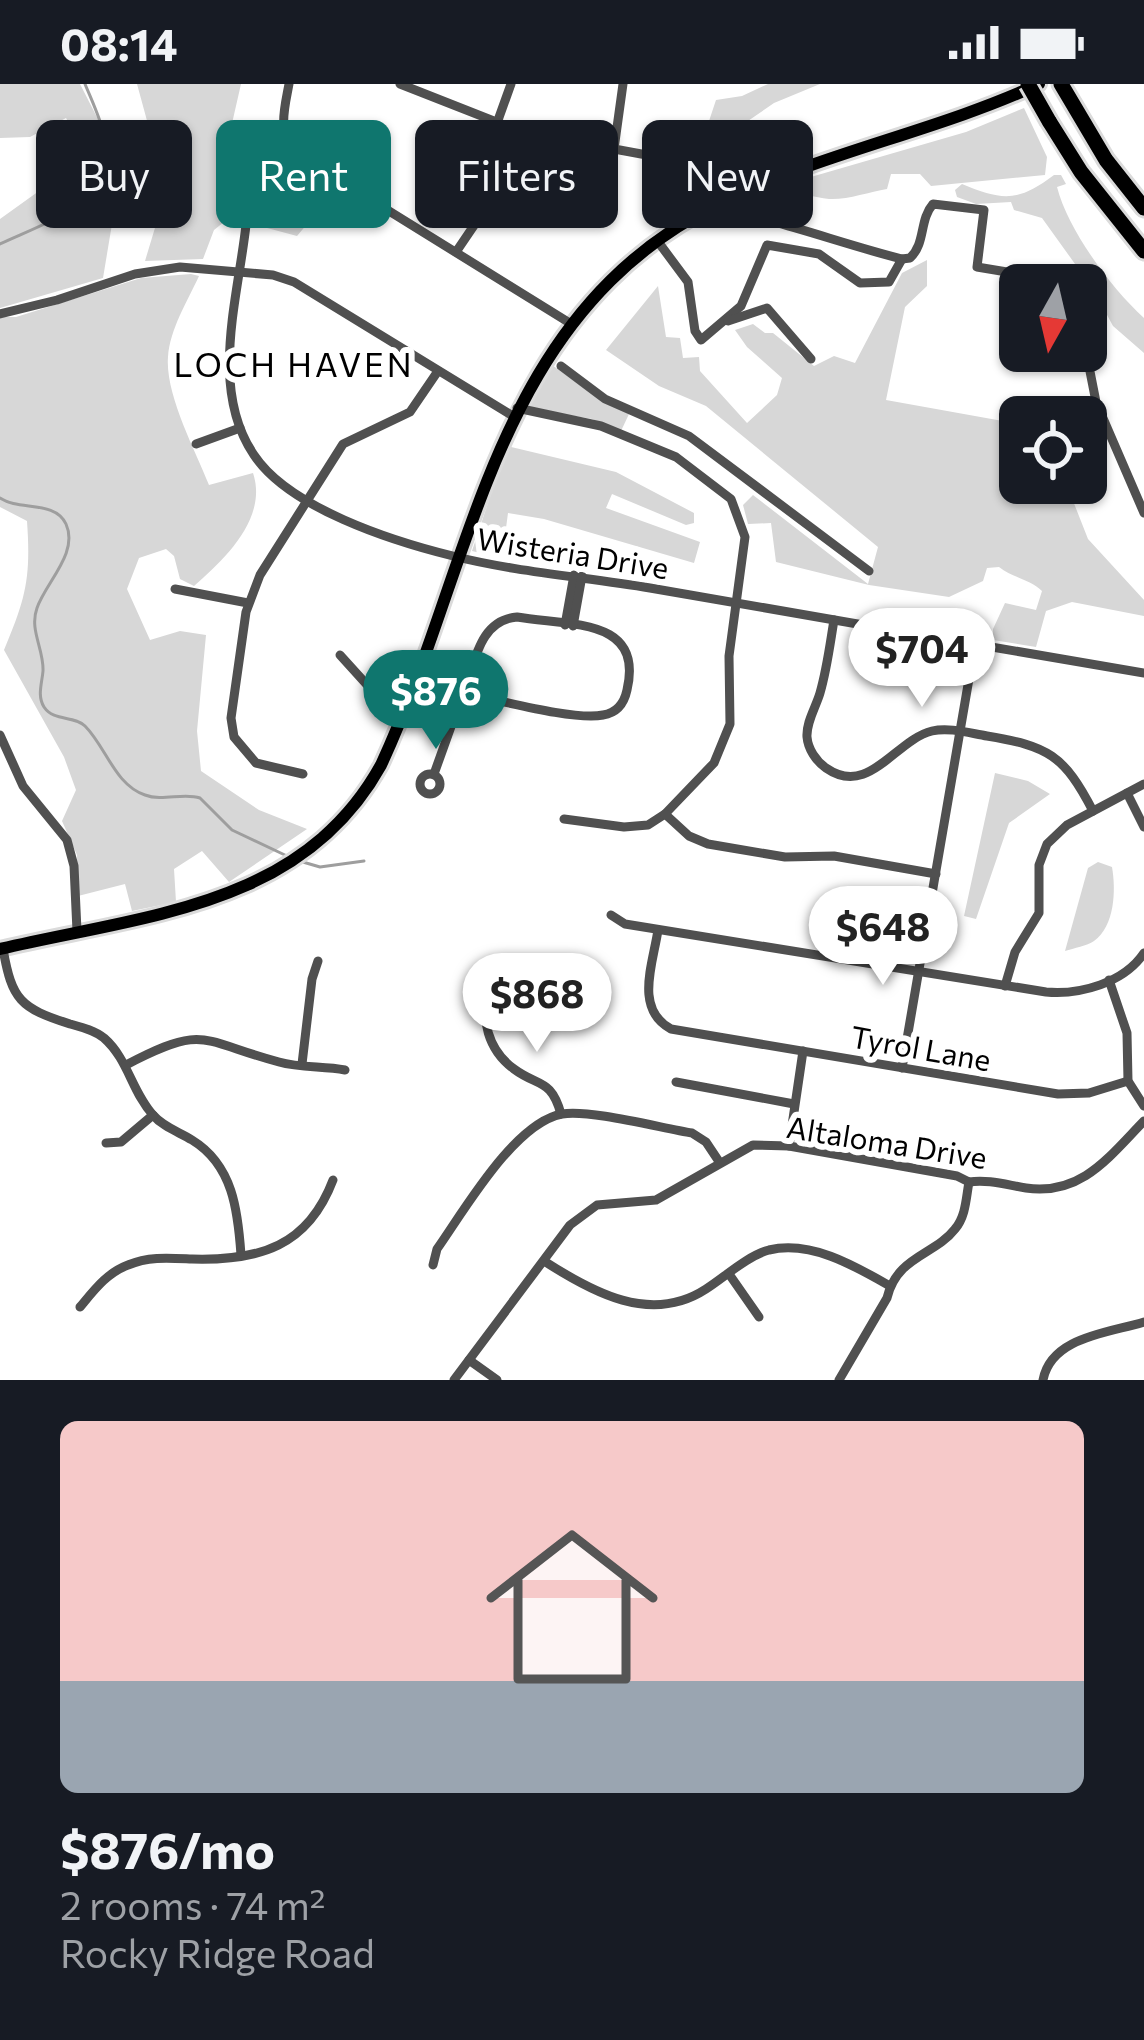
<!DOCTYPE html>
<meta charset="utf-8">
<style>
body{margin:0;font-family:Commissioner,sans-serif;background:#242831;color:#f1f3f6;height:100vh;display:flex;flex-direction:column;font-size:45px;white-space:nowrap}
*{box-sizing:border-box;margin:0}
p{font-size:39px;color:#9ea1a6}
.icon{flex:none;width:66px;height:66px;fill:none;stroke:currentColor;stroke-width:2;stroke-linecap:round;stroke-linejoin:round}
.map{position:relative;height:1296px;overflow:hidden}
.sheet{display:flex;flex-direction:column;background:#171b24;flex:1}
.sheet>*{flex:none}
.hud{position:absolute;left:36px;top:36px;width:1074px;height:108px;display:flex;gap:24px}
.needle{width:78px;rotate:188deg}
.tools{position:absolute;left:999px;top:180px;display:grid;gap:24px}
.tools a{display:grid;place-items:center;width:108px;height:108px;border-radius:18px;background:#171b24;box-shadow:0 3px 9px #0004;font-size:60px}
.price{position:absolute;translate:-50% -102px;padding:0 27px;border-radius:42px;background:#fff;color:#222;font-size:39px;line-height:78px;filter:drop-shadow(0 3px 6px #0008)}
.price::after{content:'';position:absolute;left:50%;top:72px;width:36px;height:27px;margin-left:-18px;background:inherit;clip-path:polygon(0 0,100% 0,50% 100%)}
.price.current{background:#0f766e;color:#fff}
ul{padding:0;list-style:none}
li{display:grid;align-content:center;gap:24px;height:636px;padding:0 60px}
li+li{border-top:3px solid #363941}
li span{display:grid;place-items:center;height:372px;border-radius:18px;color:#555}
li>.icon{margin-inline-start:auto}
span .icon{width:216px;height:216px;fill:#fffc;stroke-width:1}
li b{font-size:51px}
.tag{padding:0 42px;border-radius:18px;background:#171b24;box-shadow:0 3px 9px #0004;font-size:42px;line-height:108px}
.tag.current{background:#0f766e;color:#fff}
.status{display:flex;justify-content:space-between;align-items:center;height:84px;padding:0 60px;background:#171b24;direction:ltr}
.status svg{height:33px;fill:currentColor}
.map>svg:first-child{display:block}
.green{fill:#d7d7d7}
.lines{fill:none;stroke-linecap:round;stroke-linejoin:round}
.stream{stroke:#9e9e9e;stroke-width:3}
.major-casing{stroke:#dbdbdb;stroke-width:18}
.highway-casing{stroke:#dbdbdb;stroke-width:21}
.minor{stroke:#505050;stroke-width:9}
.major{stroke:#000;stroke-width:12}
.highway{stroke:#000;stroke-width:15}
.highway-bridge-casing{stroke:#dbdbdb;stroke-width:21;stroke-linecap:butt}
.highway-bridge{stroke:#000;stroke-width:15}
.labels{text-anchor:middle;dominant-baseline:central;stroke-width:12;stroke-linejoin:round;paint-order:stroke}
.street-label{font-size:30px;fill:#000;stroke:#fff}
.neighbourhood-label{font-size:33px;letter-spacing:3px;fill:#000;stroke:#fff}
</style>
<div class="status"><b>08:14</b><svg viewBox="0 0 49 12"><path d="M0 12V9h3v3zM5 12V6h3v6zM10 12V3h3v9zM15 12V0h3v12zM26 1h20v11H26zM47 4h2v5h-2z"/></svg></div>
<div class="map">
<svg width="1144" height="1296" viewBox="0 0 1144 1296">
<rect width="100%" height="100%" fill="#fff"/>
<!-- green -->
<g class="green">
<path d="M0,0h80l42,82 28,-13 -1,-25 -12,-44h104l-13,57 3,31 77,51 -11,13 -68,-18 -15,12 -11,29 -58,2 22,-73 -48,-6 -16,96 -103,30v-89l39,-28 -1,-23 39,-30 -11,-20 -36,19 -30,1z"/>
<path d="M768,0h52l-46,19 -32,22 3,12 -57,24 -4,-5 17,-11 15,-45 26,-4z"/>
<path d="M1024,24l23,49 -2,18 -114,11 -11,-12h-29l-4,15c-18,3 -40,11 -58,10 -21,-2 -37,-12 -57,-4l-3,17 -25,-7 -1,-4 23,-11 200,-58z"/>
<path d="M1054,91h7l5,9 -9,3c11,43 54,101 87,131v35l-31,-27 -20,-37 -51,-71 -28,-8 -3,-8 -35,2 -19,-7 -2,-7 7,-6c41,17 56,18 92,-9z"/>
<path d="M927,176v26l-22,21 -19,93 134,24v59h46l22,56 56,61v16l-72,-14 -26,9 -10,36 -43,-7v-11l12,-26 31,7 6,-19c-12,-12 -29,-13 -43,-24l-12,1 -4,13 -34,16 -80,-12 -93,-23 -5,-39 -23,1 -5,-19 10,-10 115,89 10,-37 -172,-141 -47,-20 -53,-36 52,-64 8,51 14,1 3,20 16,-1 1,14 47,52 30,-28 5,-17 -35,-31 -12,-17 18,-6 12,9h8l41,33 20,-10 21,7 47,-90z"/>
<path d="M191,190l8,2c-12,26 -29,53 -31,81 -3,37 27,93 41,128l44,-12c15,45 -28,86 -59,113l-14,-7 -6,-23 -8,-7 -27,9 -12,31 23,51 30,-9 26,4 -9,96 4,40 58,39 48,19 -78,53 -27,-31 -28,18 2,33 -44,9 -7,-27 -47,12 -1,-41 -15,-34 14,-31 -12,-33 -60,-107c22,-52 27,-72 23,-129l-27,-14v-190h16l125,-39z"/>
<path d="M552,281l50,36 27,13 -8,17 -29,-12 -58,-10 -6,-5z"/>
<path d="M507,362l109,26 78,41v10l-8,2 -74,-31 -6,14 94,34 -6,21 -150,-44 -36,-6 -6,45 -30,-7z"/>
<path d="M995,689l33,8 22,13 -41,29 -33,96 -12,-3z"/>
<path d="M1098,778l14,5c4,23 3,59 -18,74 -7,5 -20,7 -29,10l23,-83z"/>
</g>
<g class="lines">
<!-- stream -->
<g class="stream">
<path d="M0,160c44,-21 118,-42 105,-106 -4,-18 -13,-37 -20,-54"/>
<path d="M0,414c19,13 55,2 66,26 13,29 -20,58 -29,84 -8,22 7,41 6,63 -1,12 -6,25 1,36 10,15 30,8 41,19 21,21 30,59 60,69 18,7 38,-3 55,3l32,32 55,26"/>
<path d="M296,776l24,7 44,-6"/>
</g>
<!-- major casing -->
<g class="major-casing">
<path id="major" d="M0,865c143,-34 302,-41 381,-184 94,-202 110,-445 333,-559 104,-53 219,-73 325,-122"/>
</g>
<!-- highway casing -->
<g class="highway-casing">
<g id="highway">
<path d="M1061,0l45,76 38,48"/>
<path d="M1049,37l32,51 63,79"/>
</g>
</g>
<!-- minor -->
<g class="minor">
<path d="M289,0c-5,27 -12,48 8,70l276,171"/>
<path d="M400,0l122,48 141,26 27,19 21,31c64,10 127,35 191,51l8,-1c16,-15 9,-38 23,-54l51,6 -7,57 36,6 27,12"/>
<path d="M497,39l14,-39"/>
<path d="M614,65l9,-65"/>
<path d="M246,141c-8,73 -37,164 8,230 35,53 138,86 199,101 63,16 132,21 197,32 165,29 329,57 494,85"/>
<path d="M659,159l29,39 7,49 6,9 40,-34 26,-61 52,9 41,29 29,-1 13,-23"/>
<path d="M456,168l19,-28 11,-8"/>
<path d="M0,230l57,-14 78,-26 45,-7 93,8 21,7 219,134"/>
<path d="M728,237l39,-13 44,51"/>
<path d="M1086,267l10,51 48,111"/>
<path d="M561,282l44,33 84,37 180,135"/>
<path d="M517,324l84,18 75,31 55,42 14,38 -16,119 1,68 -16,39 -49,51 -17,11 -24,2 -60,-8"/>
<path d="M196,360l44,-16"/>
<path d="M175,505l73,14"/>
<path d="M517,533c52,9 127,0 110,73 -3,14 -11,23 -24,25 -29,6 -107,-16 -140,-22 12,-30 16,-73 54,-76z"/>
<path d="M834,536c-4,24 -7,49 -14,73 -4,14 -14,29 -13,44 1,12 9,24 19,31 43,30 69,-28 106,-37 17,-4 37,2 55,5 61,10 77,19 106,75"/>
<path d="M565,541l9,-50"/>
<path d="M573,542l9,-50"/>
<path d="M340,571l29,32 37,17"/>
<path d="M0,651l23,51 44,54 7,26 3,65"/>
<circle cx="430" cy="700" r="10"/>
<path d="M303,690l-47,-11 -22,-26 -3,-19 15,-106 14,-37 83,-131 67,-32 28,-41"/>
<path d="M434,690l29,-81"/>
<path d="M1127,709l17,34"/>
<path d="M665,730l24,22 19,8 77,13 49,-1 102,18"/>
<path d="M611,831l14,9 421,68c34,3 78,-9 98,-39"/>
<path d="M658,846c-5,34 -24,79 13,99l387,65 31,-1 39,-12"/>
<path d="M3,865c9,51 17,59 67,75 11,3 24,6 34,14 24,21 28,54 49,77 10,12 26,17 39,25 41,25 46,71 49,115"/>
<path d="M1109,896l18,53 1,48 16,25"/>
<path d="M1005,902l10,-34 24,-39v-48l8,-21 20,-19 77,-41"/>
<path d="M489,905c-9,30 -1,61 25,80 24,18 37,9 47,45"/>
<path d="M302,980l10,-85 6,-18"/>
<path d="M126,981c80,-42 74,-24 153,-3 21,6 44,4 66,8"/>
<path d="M902,984l73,-424"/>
<path d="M676,998l118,22"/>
<path d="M106,1059l15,-1 32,-27"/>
<path d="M789,1062l14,-95"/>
<path d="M544,1177c48,31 107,64 162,28 19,-12 41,-33 63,-39 42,-10 86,16 121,36"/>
<path d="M433,1181l4,-16c27,-38 77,-126 125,-135 27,-5 99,14 130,19l14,9 14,21"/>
<path d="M729,1190l30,43"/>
<path d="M80,1223c15,-18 27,-34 48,-42 21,-9 42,-7 64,-6 68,2 116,-13 141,-79"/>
<path d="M469,1276l28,20"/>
<path d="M454,1296l116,-155 27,-20 59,-5 97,-55 36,1 168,30 12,6c19,-3 38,3 57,6 55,8 83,-31 118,-67"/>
<path d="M839,1296l48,-82c10,-42 48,-43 68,-69 11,-13 11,-31 14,-47"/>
<path d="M1043,1296c8,-43 65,-47 101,-58"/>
</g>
<!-- major -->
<use href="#major" class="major"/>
<!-- highway -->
<use href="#highway" class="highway"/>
<!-- highway-bridge casing -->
<g class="highway-bridge-casing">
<path id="highway-bridge" d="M1028,0l21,37"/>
</g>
<!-- highway-bridge -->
<use href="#highway-bridge" class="highway-bridge"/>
</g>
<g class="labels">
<!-- street labels -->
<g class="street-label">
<text transform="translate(573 468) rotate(9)">Wisteria Drive</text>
<text transform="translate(921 963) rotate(10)">Tyrol Lane</text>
<text transform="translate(887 1057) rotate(9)">Altaloma Drive</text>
</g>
<!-- neighbourhood labels -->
<g class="neighbourhood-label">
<text x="294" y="279">LOCH HAVEN</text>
</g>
</g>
</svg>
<div class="tools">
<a><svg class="needle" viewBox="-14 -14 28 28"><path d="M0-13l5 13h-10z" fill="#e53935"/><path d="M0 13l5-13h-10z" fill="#9ea1a6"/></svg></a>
<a><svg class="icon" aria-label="locate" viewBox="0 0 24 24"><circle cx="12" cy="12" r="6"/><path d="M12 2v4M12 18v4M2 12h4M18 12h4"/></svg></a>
</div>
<b class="price" style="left:922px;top:626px">$704</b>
<b class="price current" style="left:436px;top:668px">$876</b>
<b class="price" style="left:883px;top:904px">$648</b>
<b class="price" style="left:537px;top:971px">$868</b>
<div class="hud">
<a class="tag">Buy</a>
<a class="tag current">Rent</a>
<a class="tag">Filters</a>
<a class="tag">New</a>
</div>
</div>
<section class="sheet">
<ul>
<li><span style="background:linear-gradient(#f6c9c9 70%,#9aa5b1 0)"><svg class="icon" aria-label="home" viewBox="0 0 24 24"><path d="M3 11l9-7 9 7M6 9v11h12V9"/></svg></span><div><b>$876/mo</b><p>2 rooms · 74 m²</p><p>Rocky Ridge Road</p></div></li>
</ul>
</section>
